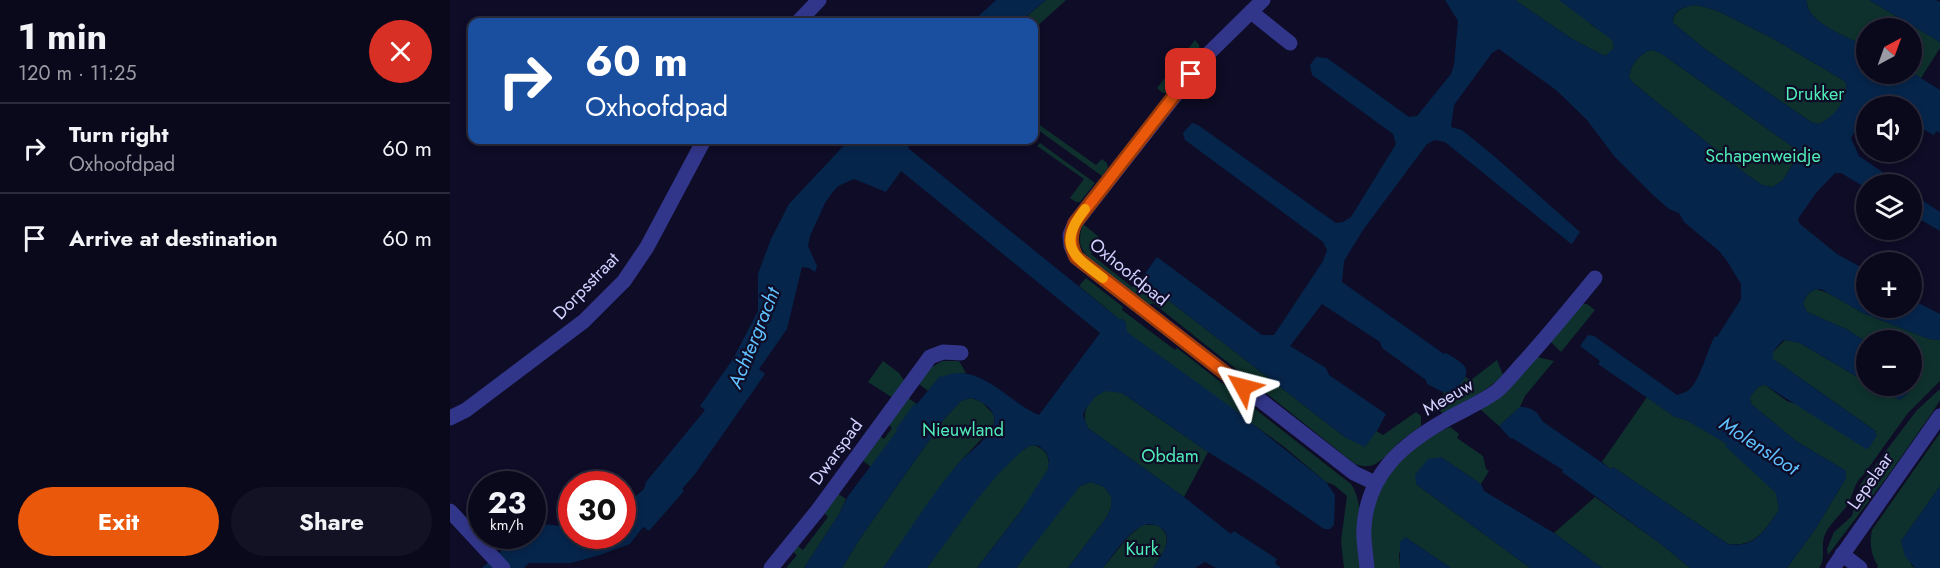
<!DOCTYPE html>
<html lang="en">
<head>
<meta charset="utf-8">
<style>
  body { margin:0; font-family:Jost,sans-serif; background:#131225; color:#f1f3f6; height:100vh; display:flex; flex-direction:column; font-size:22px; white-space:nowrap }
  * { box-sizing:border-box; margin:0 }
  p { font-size:20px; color:#999aa3 }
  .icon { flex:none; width:33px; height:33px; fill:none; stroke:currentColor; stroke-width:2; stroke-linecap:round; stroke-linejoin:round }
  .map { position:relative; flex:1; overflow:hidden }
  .side { display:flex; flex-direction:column; background:#0a091c; width:450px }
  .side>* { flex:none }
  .banner { position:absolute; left:18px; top:18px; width:570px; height:126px; border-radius:12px; box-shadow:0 3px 9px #0003,0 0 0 2px #2a2a3b; background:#1a4fa0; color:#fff; overflow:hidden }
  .needle { width:39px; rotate:41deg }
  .controls { position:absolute; left:1406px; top:18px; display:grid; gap:12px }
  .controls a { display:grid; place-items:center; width:66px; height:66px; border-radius:50%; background:#0a091c; box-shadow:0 3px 9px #0003,0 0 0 2px #2a2a3b; font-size:30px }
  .speed { position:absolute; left:18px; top:471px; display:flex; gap:12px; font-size:30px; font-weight:700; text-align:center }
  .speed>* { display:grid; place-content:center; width:78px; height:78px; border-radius:50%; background:#0a091c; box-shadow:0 3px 9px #0003,0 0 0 2px #2a2a3b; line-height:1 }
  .speed small { font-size:15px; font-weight:400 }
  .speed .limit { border:9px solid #d22; background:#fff; color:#111 }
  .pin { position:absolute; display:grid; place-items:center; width:51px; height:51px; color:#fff; margin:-26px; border-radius:12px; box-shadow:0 3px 9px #0006 }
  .me { position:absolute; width:66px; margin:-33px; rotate:308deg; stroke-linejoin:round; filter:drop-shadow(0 0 4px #0008) }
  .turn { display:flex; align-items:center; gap:21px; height:126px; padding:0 18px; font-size:27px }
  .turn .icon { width:78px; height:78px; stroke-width:2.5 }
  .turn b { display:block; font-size:42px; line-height:51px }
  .round { display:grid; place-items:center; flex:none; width:63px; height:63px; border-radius:32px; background:#131225 }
  .overview { display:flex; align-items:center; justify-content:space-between; height:102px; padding:0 18px }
  h1 { font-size:36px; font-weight:700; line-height:45px }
  .primary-button { display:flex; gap:12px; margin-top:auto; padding:12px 18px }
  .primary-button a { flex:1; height:69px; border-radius:36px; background:#ea580c; color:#fff; font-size:24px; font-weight:700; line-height:69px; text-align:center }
  .primary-button a+a { background:#131225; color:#f1f3f6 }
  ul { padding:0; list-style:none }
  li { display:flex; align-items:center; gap:18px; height:90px; padding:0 18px; border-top:2px solid #2a2a3b }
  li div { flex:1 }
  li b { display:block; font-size:22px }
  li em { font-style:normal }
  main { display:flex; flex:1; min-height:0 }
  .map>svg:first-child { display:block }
  .green { fill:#0e312d }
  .water { fill:#06254b; fill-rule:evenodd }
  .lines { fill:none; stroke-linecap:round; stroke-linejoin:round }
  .minor { stroke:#32368a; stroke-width:15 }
  .route-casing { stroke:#983908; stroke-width:15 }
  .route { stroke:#ea580c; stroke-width:10 }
  .slow { stroke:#f59e0b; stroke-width:10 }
  .labels { text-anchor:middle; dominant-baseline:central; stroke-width:4.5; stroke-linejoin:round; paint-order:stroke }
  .park-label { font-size:18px; fill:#50ecb8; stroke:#0e0c26 }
  .street-label { font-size:18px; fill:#d3d1ff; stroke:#0e0c26 }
  .water-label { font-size:20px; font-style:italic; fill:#5fc2ff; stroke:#0e0c26 }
</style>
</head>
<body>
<main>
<section class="side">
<div class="overview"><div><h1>1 min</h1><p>120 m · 11:25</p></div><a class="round" style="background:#d93025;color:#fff"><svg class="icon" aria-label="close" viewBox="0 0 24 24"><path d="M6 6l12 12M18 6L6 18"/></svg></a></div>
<ul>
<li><svg class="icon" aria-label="right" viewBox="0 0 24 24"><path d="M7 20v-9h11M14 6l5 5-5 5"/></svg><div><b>Turn right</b><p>Oxhoofdpad</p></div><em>60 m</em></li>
<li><svg class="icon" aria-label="arrive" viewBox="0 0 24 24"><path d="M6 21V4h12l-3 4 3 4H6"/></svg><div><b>Arrive at destination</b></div><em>60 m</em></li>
</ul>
<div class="primary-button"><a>Exit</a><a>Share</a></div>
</section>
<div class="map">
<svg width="1490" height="568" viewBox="0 0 1490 568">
  <rect width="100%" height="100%" fill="#0e0c26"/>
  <!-- green -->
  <g class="green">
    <path d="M596,0H616L584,29V22H570Z"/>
    <path d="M1065,0H1109L1126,11L1143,26L1161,37L1164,44L1163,51L1155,56L1122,39Z"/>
    <path d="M1357,0H1419L1490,42V48L1471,78L1461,72V28H1416V46C1399,38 1354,22 1357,0Z"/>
    <path d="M1247,5L1268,11L1322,38L1393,80L1396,83C1400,99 1383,118 1369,124L1361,122L1255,49L1223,23C1223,9 1236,6 1247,5Z"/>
    <path d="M745,40L749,45L750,52L717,93H713L707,88Z"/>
    <path d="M1202,50L1212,54L1343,147L1346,159L1333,180L1323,187L1312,185L1296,174L1182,82L1179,77C1180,65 1191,52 1202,50Z"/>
    <path d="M584,121L646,165L652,159L657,163L658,168L652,176L584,127Z"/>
    <path d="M590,143L645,183L630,202H626L620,198L634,179L587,146Z"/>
    <path d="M633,224L649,237L641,254L682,287L691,279L896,438L925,430L933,435L966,412L971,416V426C965,431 958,435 952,440C936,453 928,473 905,464L703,303L699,305C686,295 640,263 633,251C628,242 630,233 633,224Z"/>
    <path d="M636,278L673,307L672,310L725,350L727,348L901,484C915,504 910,544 910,568H894L891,541L897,496L884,485L876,482L833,446L676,332V323L673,319H669L629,286Z"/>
    <path d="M1366,289L1378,293L1413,313L1479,339L1490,340V381L1458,413L1414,474C1404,483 1404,492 1399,502C1392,515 1379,523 1374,537C1371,548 1376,559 1369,568H1337L1366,528L1396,478V471L1346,441L1301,404L1300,398C1304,392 1307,385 1315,385L1337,401L1427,432L1323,359V352L1335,340L1350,343L1416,382V386H1422L1450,400L1458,393L1463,383L1461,381V340H1416V342L1398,330L1357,312L1353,304C1355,297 1358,293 1366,289Z"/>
    <path d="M1131,304H1137L1145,310L1111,352L1100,341Z"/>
    <path d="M1087,357L1104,361L1075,396L1070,407L1049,426L1030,409Z"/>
    <path d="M1047,360L1053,375C1036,392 1015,402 993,413L977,404L994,395L993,392C1003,392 1009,385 1015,377L1021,380Z"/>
    <path d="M433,361L449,373L455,382L443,398L418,382Z"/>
    <path d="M492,361H509L516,373H508L492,378L491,376L478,391L468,383L477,370Z"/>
    <path d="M1490,389V400L1482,413L1437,477L1378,555L1377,549L1384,532L1402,516L1410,485L1467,410Z"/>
    <path d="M661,390L672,393L758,452L734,497L638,428C628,411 643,391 661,390Z"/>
    <path d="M457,397L467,404L421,467L412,460L430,436L434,439L442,428L438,424Z"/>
    <path d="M1197,397L1225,417L1236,420L1262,434L1277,444L1326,493L1329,510C1314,531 1306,547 1278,544L1163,467L1161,469L1152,462Z"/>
    <path d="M521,398L532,402L544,415V423L538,432L506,466L433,568H392L411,537L495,418L511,401Z"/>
    <path d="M1000,427L1009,434L1007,438L1033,456L1036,469L1039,471L1031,484L991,457L966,479V484L1080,568H1001L955,537L949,554L950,568H923C922,558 919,546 920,536C923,482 952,448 1000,427Z"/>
    <path d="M1490,433V486L1451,541L1462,566L1465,568H1427L1428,566C1421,555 1419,543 1422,530Z"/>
    <path d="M582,445C594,447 601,456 598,469C595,479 587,488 581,497C564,521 545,544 527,568H477C498,539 551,457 582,445Z"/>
    <path d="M641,482L654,487L661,496V508L656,518L618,568H566L618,499L630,486Z"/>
    <path d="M387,493L396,499L389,514L354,568H336L347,555L343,552L348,546L353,550L378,517L373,512Z"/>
    <path d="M1145,497L1211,544L1240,568H1152L1104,533Z"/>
    <path d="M692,525H707C726,536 713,554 703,568H653L677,538Z"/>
  </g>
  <!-- water -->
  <g class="water">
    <path d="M546,0H596L569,22H522Z"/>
    <path d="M995,0H1065L1122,39L1155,56L1164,48L1162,40L1109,0H1357C1354,22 1399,38 1416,46V74H1461V72L1490,90V133L1486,131L1484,135L1461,123V106H1416V112L1401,138L1409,156L1450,184H1416V188L1391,173H1385L1366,193L1348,219L1350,224L1387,254L1416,270V308H1461V299L1490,314V340L1479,339L1413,313L1371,289C1361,289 1355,295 1353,304L1357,312L1398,330L1416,342V382L1350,343L1335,340L1332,341L1323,352V359L1424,430L1427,435L1419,448L1416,449L1315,385C1307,385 1304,392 1300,398L1301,404L1346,441L1396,471V478L1366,528L1337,568H1240L1211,544L1112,472L1113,470L1062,438L1061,439L1049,426L1070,407C1081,407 1088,411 1092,421L1161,469L1163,467L1278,544C1305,549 1315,530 1329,510L1326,493L1275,446L1277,444L1236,420L1225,417L1148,364L1150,361L1130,346L1138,335L1144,336L1227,395C1232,393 1237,392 1240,389C1251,378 1257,350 1265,336L1267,337L1291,299V284L1277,261L1269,251L1234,222L1229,213L1219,209L1203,195L1164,156L1137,120L1106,90L1049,49L1042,53L1004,105L1001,127L1012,130L1044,156L1130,232L1122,244L1120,243L995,142L985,140L977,144L913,230L894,261L892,282L994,354L996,353C1002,357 1011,361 1015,367C1021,377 1005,393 994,392C989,391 982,386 977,384L976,380L932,348L930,342L872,304L840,346L876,368L879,375L936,414L928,429L915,447L896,438L691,279L707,257L812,335H824L873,261L877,250L873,242L735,140L733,133L742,123L748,125L886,223L893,222L901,217L946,144L943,134L862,75L860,65L866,57L877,58L959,117L967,116L1001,74L1004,65L1008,21ZM1247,5L1268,11L1322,38L1393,80L1396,83C1399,99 1383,118 1369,124L1361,122L1255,49L1223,23C1222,9 1236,6 1247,5ZM1202,50L1212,54L1343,147L1346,159L1333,180L1323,187L1312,185L1296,174L1182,82L1179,77C1180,65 1191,52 1202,50Z"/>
    <path d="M1419,0H1486L1490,2V42Z"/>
    <path d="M399,140H462L458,148L669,319H673L676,323L677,332L785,410L876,482L885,495L884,525L880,529H874L803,480L758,452L672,393L655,391L645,397L635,410L633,415L638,428L734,497L781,534L784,531L827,559L825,563L831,568H766L755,562L745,568H703C711,557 726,537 710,527C706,524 697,523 692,526C676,534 664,554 653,568H618L656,518L661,508V496L654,487L641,482L630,486L566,568H527L571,511L598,469L599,460L596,452L589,446L582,445L574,449L549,473L529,497L477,568H433C457,535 481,495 507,465C518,452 539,440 544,423C547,410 531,400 521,398L511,401L495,418L411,537L392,568H354L389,514L398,496L447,431L446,429L464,404L466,405L491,375L492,377C528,360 559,403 589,415L650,333L451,171L436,192L404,179L388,186L382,193L375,203L360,236L358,246L367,266L365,272L359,268L352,267L337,329L309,369L315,374L245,474L232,489L234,491L199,531L193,527L180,544L150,555L121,563H79L74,568H32L68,536H82L83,525L92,524L121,527L122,536H172L173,507L194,489L196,482L255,410L250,406L283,359L308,311V274L321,239L339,204Z"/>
    <path d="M1461,193L1490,212V231L1461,214Z"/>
    <path d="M1461,381L1463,383L1458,393L1450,400L1422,386H1461Z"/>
    <path d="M991,457L1031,484L1034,491L1104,533L1152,568H1080L966,484L965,475L978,459Z"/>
    <path d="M1490,486V568H1465L1455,556L1451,541Z"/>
    <path d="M955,537L1001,568H950V542Z"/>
  </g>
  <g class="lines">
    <!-- minor -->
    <g class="minor">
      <path d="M813,0L756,56L625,223L620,235L621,246L626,257L904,473L925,483"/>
      <path d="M801,12L840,43"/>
      <path d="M348,22L369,0"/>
      <path d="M0,418L16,410L134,321L174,281L197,247L254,140"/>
      <path d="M0,511L53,568"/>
      <path d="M1392,554L1410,568"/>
      <path d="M321,568L368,510L480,357L493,352L511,353"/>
      <path d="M917,568C916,555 913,541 914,527C918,472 954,443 999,418C1015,409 1032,402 1047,391C1056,383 1064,373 1072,364C1097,337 1121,307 1145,278"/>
      <path d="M1383,568L1490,416"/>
    </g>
  </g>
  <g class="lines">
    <!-- route casing -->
    <g class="route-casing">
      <path id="route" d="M741,74L625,223C620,236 620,244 626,257L793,387"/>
    </g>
    <!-- route -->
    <use href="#route" class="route"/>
    <!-- slow -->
    <path class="slow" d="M635,209C607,245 622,255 653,278"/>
  </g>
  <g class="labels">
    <!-- park labels -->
    <g class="park-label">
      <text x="1365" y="94">Drukker</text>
      <text x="1313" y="156">Schapenweidje</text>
      <text x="513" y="430">Nieuwland</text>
      <text x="720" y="456">Obdam</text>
      <text x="692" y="549">Kurk</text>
    </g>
    <!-- street labels -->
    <g class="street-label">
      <text transform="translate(679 272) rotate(39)">Oxhoofdpad</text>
      <text transform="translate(136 286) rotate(-46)">Dorpsstraat</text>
      <text transform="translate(998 397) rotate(-30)">Meeuw</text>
      <text transform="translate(386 452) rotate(-54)">Dwarspad</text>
      <text transform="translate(1420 481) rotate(-55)">Lepelaar</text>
    </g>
    <!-- water labels -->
    <g class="water-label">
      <text transform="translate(304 338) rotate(-68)">Achtergracht</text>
      <text transform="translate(1309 446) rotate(33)">Molensloot</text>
    </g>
  </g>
</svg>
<div class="controls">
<a><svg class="needle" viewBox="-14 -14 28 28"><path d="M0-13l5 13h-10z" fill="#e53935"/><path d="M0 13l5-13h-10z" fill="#999aa3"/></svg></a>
<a><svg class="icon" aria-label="sound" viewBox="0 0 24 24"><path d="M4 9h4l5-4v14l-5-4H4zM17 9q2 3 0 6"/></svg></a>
<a><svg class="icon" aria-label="layers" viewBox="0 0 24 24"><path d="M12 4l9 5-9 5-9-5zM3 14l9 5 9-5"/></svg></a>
<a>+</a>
<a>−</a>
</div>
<div class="speed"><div>23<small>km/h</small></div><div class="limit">30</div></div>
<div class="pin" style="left:741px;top:74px;background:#d93025"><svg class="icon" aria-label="arrive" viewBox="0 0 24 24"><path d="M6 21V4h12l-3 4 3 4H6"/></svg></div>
<svg class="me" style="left:793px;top:387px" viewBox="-20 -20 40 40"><path d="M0-17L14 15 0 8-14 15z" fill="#ea580c" stroke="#fff" stroke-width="4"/></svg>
<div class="banner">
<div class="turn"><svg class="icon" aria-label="right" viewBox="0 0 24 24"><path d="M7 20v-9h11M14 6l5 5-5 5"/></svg><div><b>60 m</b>Oxhoofdpad</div></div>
</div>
</div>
</main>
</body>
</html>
